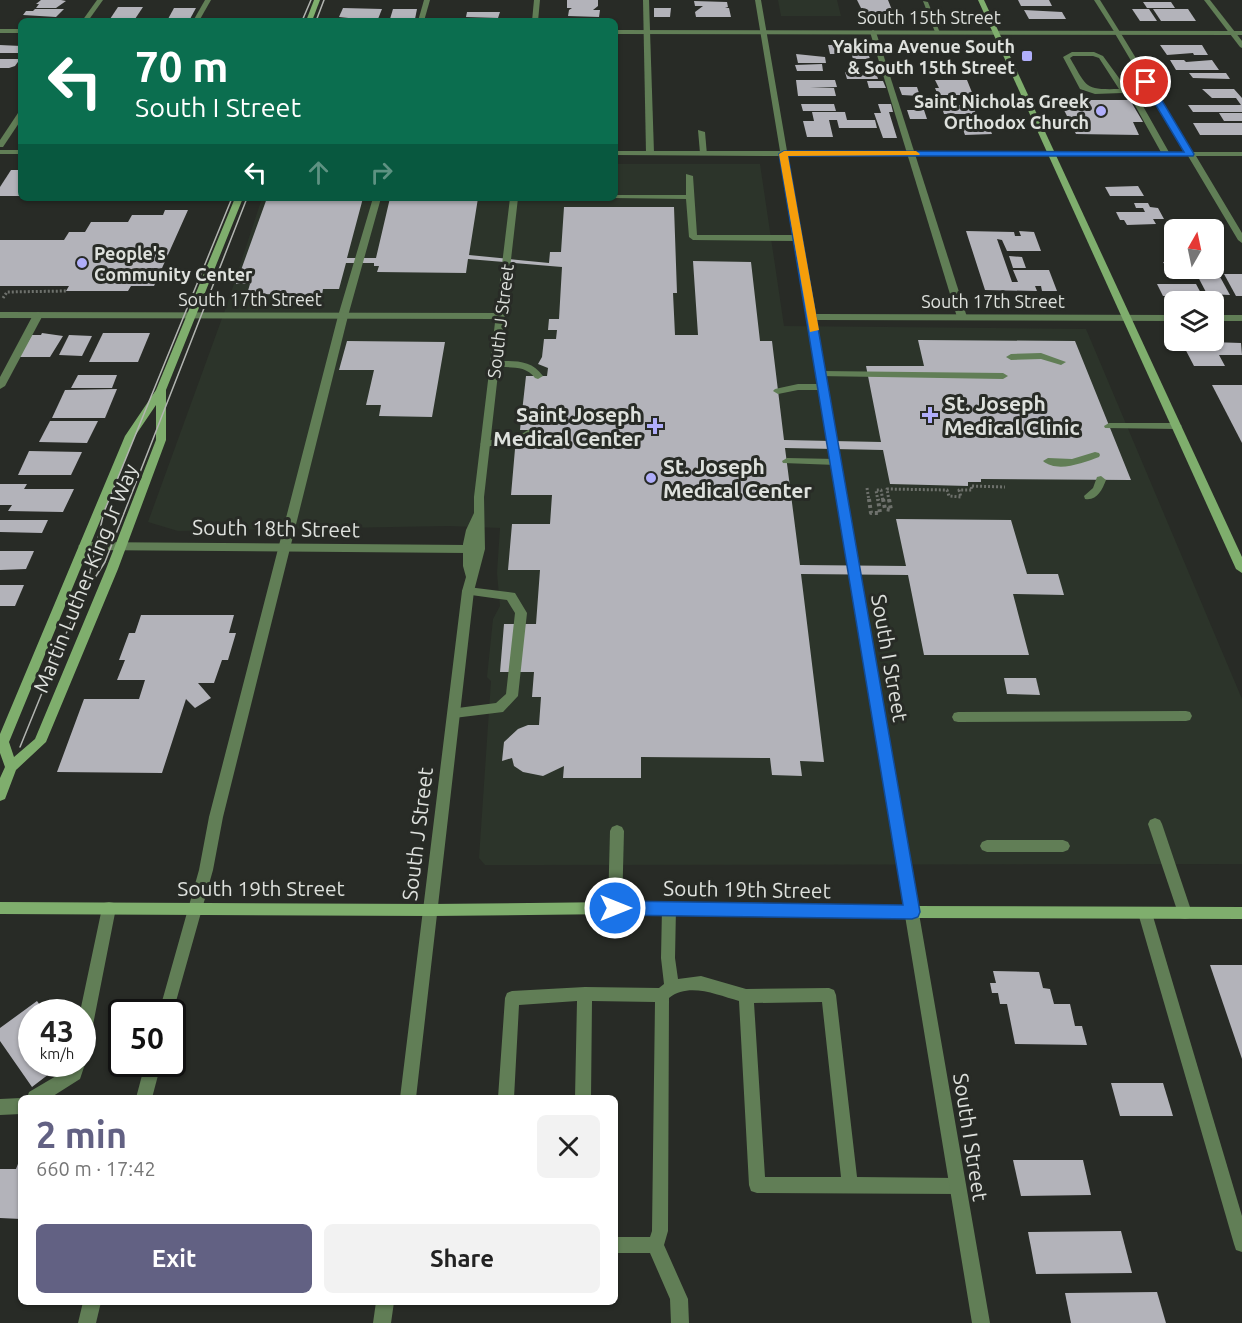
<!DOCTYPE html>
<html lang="en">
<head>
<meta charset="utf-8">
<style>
  body { margin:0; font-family:Ubuntu,sans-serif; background:#f2f2f2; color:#222; height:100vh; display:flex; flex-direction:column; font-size:22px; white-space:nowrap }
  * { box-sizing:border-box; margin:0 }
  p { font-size:20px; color:#767676 }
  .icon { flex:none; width:33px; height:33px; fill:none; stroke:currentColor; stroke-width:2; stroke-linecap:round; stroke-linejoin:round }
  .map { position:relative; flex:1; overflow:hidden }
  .details { position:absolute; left:18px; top:1095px; width:600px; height:210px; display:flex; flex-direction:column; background:#fff; border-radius:9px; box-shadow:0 2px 4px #0004 }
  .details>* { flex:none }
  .top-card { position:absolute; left:18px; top:18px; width:600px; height:183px; border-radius:9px; box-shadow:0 2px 4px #0004; background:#0b6e4f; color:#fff; overflow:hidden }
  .needle { width:39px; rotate:9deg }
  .tools { position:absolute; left:1164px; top:219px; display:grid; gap:12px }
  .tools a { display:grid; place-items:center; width:60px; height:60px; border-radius:9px; background:#fff; box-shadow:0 2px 4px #0004; font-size:30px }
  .speed { position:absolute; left:18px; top:999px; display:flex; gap:12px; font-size:30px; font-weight:700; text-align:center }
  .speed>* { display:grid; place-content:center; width:78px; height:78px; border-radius:50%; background:#fff; box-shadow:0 2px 4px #0004; line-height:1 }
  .speed small { font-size:15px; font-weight:400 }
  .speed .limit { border:3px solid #111; border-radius:9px; background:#fff; color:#111 }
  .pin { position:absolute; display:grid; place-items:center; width:51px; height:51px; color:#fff; margin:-26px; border:3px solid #fff; border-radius:50%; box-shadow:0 2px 6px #0007 }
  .me { position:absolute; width:66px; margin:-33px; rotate:90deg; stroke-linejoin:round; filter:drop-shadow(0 0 4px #0008) }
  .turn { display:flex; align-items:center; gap:21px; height:126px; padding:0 18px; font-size:27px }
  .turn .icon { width:78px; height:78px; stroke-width:2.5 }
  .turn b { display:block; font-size:42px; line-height:51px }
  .lanes { display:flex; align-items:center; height:57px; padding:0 18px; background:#0003; justify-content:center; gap:30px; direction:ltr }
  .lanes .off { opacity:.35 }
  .round { display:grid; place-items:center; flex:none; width:63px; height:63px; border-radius:9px; background:#f2f2f2 }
  .overview { display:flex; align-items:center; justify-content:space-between; height:102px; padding:0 18px }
  h1 { font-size:36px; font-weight:700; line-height:45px; color:#626183 }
  .action { display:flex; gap:12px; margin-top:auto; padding:12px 18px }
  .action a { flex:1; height:69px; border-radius:9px; background:#626183; color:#fff; font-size:24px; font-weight:700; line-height:69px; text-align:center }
  .action a+a { background:#f2f2f2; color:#222 }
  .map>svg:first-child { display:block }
  .built { fill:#2c342a }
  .building { fill:#b3b3ba }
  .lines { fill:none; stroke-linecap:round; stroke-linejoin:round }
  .path-far1 { stroke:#6e716c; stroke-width:3; stroke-dasharray:2 2; stroke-linecap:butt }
  .path { stroke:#6e716c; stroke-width:4; stroke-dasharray:3 3; stroke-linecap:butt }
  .service { fill:#617e56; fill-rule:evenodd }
  .minor { fill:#617e56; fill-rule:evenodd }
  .tertiary { fill:#617e56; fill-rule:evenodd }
  .secondary { fill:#7fae6d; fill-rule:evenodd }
  .tram { stroke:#b2b5b1; stroke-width:1.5 }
  .route { fill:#1a73e8; stroke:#114b97; stroke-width:1.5 }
  .slow { fill:#f59e0b }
  .poi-dot { fill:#b0aefa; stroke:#282b26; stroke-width:2 }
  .labels { text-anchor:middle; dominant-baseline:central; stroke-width:6; stroke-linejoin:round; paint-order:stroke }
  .far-street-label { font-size:18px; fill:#dee1dd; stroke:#282b26 }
  .far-poi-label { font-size:18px; font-weight:bold; fill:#dee1dd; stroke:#282b26; text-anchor:end }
  .poi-label { font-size:21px; font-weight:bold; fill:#dee1dd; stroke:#282b26; text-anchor:start }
  .street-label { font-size:21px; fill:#dee1dd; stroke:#282b26 }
</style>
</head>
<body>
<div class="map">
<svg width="1242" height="1323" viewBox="0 0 1242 1323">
  <rect width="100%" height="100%" fill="#282b26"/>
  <!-- built -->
  <g class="built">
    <path d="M778,0H837L841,16H781Z"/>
    <path d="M615,164H760L784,326L1086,329L1242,699V864L485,865L479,858L491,681L487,677L493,619L500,606L497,573L500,528L449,526L178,531L148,522L229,299L262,198H615Z"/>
  </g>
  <!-- building -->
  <g class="building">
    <path d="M41,0H61L66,1L56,8H36L39,4H36Z"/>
    <path d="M567,0H598V6L593,10H600L599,17L568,16L569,10L572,8H567Z"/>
    <path d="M857,0H888L892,10L899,11L902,18H866Z"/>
    <path d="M1018,0H1049L1052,6H1021Z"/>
    <path d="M694,1L727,2L728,7L725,8H729L731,17H696L695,12L703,6H695Z"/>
    <path d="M1143,2H1171L1175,8H1147Z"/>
    <path d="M118,7H143L135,19H110Z"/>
    <path d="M174,8H196L190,19H168Z"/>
    <path d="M343,8L382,9L378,19L367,20L339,17Z"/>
    <path d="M654,8H671L670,17H654Z"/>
    <path d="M35,9H64L56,17L23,15L26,11H33Z"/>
    <path d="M393,9H417L415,19H390Z"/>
    <path d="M1132,9H1149L1157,21H1140Z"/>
    <path d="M1153,9H1188L1196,21H1161Z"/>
    <path d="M1024,10L1062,12L1066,19H1029Z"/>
    <path d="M467,12H500L498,18L466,17Z"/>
    <path d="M865,44L870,59H853L849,45Z"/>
    <path d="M0,45L21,46V53H0Z"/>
    <path d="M828,45H845L848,54H830Z"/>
    <path d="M1160,45H1202L1208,55H1194L1193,53L1167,55Z"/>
    <path d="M796,54L825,57L826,63H798Z"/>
    <path d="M0,59H20L15,66L9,68H0Z"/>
    <path d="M1170,60H1184L1186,62L1212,60L1219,70H1176Z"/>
    <path d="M822,64L823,71H797L795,65Z"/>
    <path d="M845,72H876L878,79H847Z"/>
    <path d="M1189,73H1226L1230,79L1193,78Z"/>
    <path d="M1152,74H1164L1169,82H1157Z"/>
    <path d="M796,80H835L837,87L810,88H834L836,96H798Z"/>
    <path d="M935,80H967L973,95H938L935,88H939Z"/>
    <path d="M867,81H883L886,88H869Z"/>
    <path d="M899,87H917L920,96L902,95Z"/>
    <path d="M1202,89H1234L1242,98V112H1193L1188,105H1241L1236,98H1212Z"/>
    <path d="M1059,100H1130L1143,122H1133L1139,135L1076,134Z"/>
    <path d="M801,104H834L836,111H803Z"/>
    <path d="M878,104H891L893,112H889L897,138H883L874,113H881Z"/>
    <path d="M941,105H973L976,114H944Z"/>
    <path d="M907,110H924L927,119H910Z"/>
    <path d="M812,112H845L847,120H875L877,128H839L837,120H829L833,137H807L803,121H814Z"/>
    <path d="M1219,113H1242V121H1224Z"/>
    <path d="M1193,123H1242V135H1200Z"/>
    <path d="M961,124H988L992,134L965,135Z"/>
    <path d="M11,170H21V196H0V187Z"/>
    <path d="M1138,186L1144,196H1110L1105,187Z"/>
    <path d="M267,198H363L347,258H376L390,198H478L469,255L549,263L550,252H561L564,207H674L677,293H673L675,335H698L693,261L751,262L760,341H772L784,440L881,442L866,366H924L918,340L1075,341L1131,480L981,479V482H968V486L890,484L883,450L785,448L800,565L906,566L896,519L1011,520L1027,574H1058L1064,595L1013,594L1029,655H924L908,575L801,574L824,762L800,761L802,776L772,775L770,758L641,757V778H563L564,766L543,776L523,772L514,766L512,758L502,761L504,742L518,729L528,725H539L541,697H532L534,672H500L504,624H536L540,570H508L512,524H550L552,495H511L515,449L526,447L543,437L544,430H520L526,376H547L548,368L538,364L542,357L544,339H556L557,330H548L549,319H559L562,267L468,259L466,273L377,272L379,266H374V263H346L339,289H323L322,295L247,294L250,284H236Z"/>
    <path d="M1134,203H1148L1150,207L1158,208L1164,219H1153L1156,224L1127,225L1124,220H1120L1116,212H1145L1143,208H1136Z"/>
    <path d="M165,210H188L154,286H131L128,291H66L69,286H0V240H64L69,232H85L91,222H128L132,215H163Z"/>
    <path d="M966,231L1014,232L1015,236H1021L1019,231L1034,232L1041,251H1007L1002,240L997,239L1012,282H1018L1013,270H1049L1057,291H1042L1041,286H1035L1037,291L985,290Z"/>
    <path d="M1009,256L1022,257L1026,268H1013Z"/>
    <path d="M1163,262H1174V268H1204L1205,272H1169Z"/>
    <path d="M1224,274H1242V296H1236Z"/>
    <path d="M1197,275H1219L1230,295L1207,294Z"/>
    <path d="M1157,284H1196L1203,297L1163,296Z"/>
    <path d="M42,333L63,336L50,357H19L32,335H41Z"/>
    <path d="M103,333H150L138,362H89Z"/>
    <path d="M69,335L92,336L82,356L59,355Z"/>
    <path d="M347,341L445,342L432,417L379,416L381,405H366L374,370H339Z"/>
    <path d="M1181,341L1241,343L1242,355H1219L1225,366H1194Z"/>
    <path d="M78,375H117L112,388H71Z"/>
    <path d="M1212,385H1242V443Z"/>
    <path d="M117,389L105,418H52L65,390Z"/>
    <path d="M50,421H98L87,443L39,442Z"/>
    <path d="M29,451L82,452L71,475H18Z"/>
    <path d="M0,484H27L24,489H74L63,512L8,511L12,505H0Z"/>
    <path d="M0,520H48L42,533L0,532Z"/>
    <path d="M0,551H34L26,569L0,570Z"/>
    <path d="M0,585H24L15,606H0Z"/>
    <path d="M141,615H234L229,633H236L228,660H222L214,683H198L211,698L195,708L186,699L162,773L57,772L84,699H139L145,680H117L125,660H119L129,633H135Z"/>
    <path d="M1004,678H1036L1040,695L1007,694Z"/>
    <path d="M1210,965H1242V1059Z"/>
    <path d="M993,971L1039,972L1043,988L1050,989L1054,1004H1070L1075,1026H1082L1087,1045L1015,1044L1007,1004H1000L998,993H992L990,983H996Z"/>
    <path d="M37,1001L45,1012H32V1064H62L32,1087L0,1041V1028Z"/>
    <path d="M1111,1083H1163L1173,1116H1120Z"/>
    <path d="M21,1156V1219L0,1218V1169H16Z"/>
    <path d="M1013,1160H1083L1091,1195L1021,1196Z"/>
    <path d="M1121,1231L1132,1273L1036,1274L1028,1232Z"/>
    <path d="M1157,1292L1166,1323H1071L1065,1293Z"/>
  </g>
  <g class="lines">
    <!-- path-far1 -->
    <g class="path-far1">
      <path d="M3,298L7,292L66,291"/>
      <path d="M867,488L869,501"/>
      <path d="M878,501L876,490H881L883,501"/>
      <path d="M889,501L887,489L947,490L949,496L961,497L959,490H972L971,486L1005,487"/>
    </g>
    <!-- path -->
    <g class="path">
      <path d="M869,499L871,513H880L878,499"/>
      <path d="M883,499L885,509L891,510L889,499"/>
    </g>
    <!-- service -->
    <g class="service">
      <path d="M205,0H211L199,21H193Z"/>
      <path d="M424,0H430L424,21H418Z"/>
      <path d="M643,0H649L654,153L650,155L646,153Z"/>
      <path d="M1094,0H1100L1120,32L1119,33H1115Z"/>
      <path d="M923,1L928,2L940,33L935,32Z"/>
      <path d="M873,30L876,32L967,317L965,319H959L957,317L870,32Z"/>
      <path d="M1072,52H1094L1103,56L1127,89L1139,99L1170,154L1169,156L1162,154L1132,100L1122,93L1095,94L1080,89L1063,57ZM1073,56H1093L1099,58L1119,89C1084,90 1087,87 1070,58Z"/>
      <path d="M698,130L705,132L707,155L700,153Z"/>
      <path d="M686,174L693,176L697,235H798L802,238L798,241L693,240L689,237L686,199L612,198H615V195H686Z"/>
      <path d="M373,198H381L348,316L223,817L213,870L173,1012L172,1014V1012H159L199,870L209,817L338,316Z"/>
      <path d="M38,312L43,315L5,386L0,389V377L33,315Z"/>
      <path d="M1041,353L1066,362L1061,365L1041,359L1011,360L1006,357L1011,354Z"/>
      <path d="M495,361C514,361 531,359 543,376L538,379L535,378C524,363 507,369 492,366L490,364Z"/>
      <path d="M821,371L1003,373L1008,376L1003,379L818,376V372Z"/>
      <path d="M798,384H823L828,387L823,390H798L778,394L773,391L775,389Z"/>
      <path d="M1109,423H1177L1182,426L1177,429L1105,428L1104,426Z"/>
      <path d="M533,427L538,430L527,440L485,447L480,444L485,441L520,435Z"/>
      <path d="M1095,452L1099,453L1100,455L1099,457C1083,463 1057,473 1043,461L1048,458L1072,459Z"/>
      <path d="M787,458L836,459L841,462L836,465L783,463L782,461Z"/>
      <path d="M1101,476L1106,480C1102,490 1097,501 1085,499L1084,496L1093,488L1097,477Z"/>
      <path d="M468,587L515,593L527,613L518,696L503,712L454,718L450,717L448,713L450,709L496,703L506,694L515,613L507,600L464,594L462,591L464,588Z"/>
      <path d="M1186,711L1190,712L1192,716L1190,720L1186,721L958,722L954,721L952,717L954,713L958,712Z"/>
      <path d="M1155,818L1160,820L1162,824L1192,913L1190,918L1185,919L1180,918L1178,913L1148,824L1150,820Z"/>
      <path d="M617,825L622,827L624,831L622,908L620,913L615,914L610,913L608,908L610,831L612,827Z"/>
      <path d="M987,840H1063L1068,842L1070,846L1068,850L1063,852H987L982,850L980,846L982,842Z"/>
      <path d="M109,902L114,903L116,908L90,1040L87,1045L82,1047V1012H80L102,908L104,903Z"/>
      <path d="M669,902L674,903L676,908L675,958L678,979L701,976L746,989L829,988L834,990L836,995L857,1177L957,1178L963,1180L965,1186L963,1192L957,1194L757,1193L751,1191L749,1185L739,1001C717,995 689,982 669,998L668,1231L664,1245L688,1299L689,1323H671L670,1299L650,1253H615V1237H650L652,1231L655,1002L592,1001L591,1098H575L577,1001L519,1005L514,1098H498L505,998L507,993L512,991L585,987L659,988L664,984L661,958L662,908L664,903ZM822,1002L841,1177H765L754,1003Z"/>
      <path d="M1145,907L1150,908L1152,913L1242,1216V1252L1236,1250L1234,1244L1138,913L1140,908Z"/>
      <path d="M82,1059L85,1064L80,1079L50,1098H27L29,1092L68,1069L70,1064H82Z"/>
      <path d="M145,1064H161L152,1098H136Z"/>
      <path d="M21,1098V1114L0,1115V1099Z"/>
      <path d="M83,1302H101L96,1323H78Z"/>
    </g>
    <!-- minor -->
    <g class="minor">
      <path d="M97,0H103L88,21H82Z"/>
      <path d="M755,0H761L787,151L1185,152L1114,32L1117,30L1120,32L1193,152H1242V156H1196L1242,233V243L1238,240L1188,156H788L816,314L1174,315V321L816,320L990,1323H972L780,156L615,155V151H780Z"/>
      <path d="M1204,0H1210L1242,41V48L1240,47Z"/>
      <path d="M18,113H21V120L3,147H0V140Z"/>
      <rect x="0" y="150" width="21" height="4"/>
      <path d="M0,312L500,313L505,316L500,319L0,318Z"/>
      <rect x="1214" y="315" width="28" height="6"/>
      <path d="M84,542L467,545L473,549L467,553L84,550L78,546Z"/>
    </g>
    <!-- tertiary -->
    <g class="tertiary">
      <path d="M534,0H540L538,21H532Z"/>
      <rect x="0" y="29" width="21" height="4"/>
      <path d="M615,30L1242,31V35L615,34Z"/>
      <path d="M510,198H518L484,497L485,549L474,591L416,1098H400L462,591L466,577L463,566V544L466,530L474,513V497Z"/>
      <path d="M376,1302H394L391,1323H373Z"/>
    </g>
    <!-- secondary -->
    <g class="secondary">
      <path d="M314,0H320L312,21H306Z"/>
      <path d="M978,0H984L1242,557V573L1236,569Z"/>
      <path d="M235,198H243L166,390V440L118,569L46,742L16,770L5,799L0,801V778L5,767L0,753V734L125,436L156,390ZM156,405V440L106,569L35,739L14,757L9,742L135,436Z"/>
      <path d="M0,902L431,904L615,902L912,906L1242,907V919L912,918L615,914L431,916L0,914Z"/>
    </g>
    <!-- tram -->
    <g class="tram">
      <path d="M302,21L311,0"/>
      <path d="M316,21L324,0"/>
      <path d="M91,584L105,562L247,198"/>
      <path d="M20,747L88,580L104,512L232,198"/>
    </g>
  </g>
  <!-- route -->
  <path class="route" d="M1146,79L1151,82L1194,154L1193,156H788L920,912L918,917L912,919L615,915L609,913L607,908L609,903L615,901L903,905L779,154L784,151L1184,152L1142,82Z"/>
  <!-- slow -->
  <path class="slow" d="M916,151L920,154L919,155L788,156L819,330L810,332L779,154L784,151Z"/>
  <!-- markers -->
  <g class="poi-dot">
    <rect x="1021" y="50" width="12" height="12" rx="3"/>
    <circle cx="1101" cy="111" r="6"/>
    <circle cx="82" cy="263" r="6"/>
    <path d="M927 406h6v6h6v6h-6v6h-6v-6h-6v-6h6z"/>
    <path d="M652 417h6v6h6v6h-6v6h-6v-6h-6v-6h6z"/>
    <circle cx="651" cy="478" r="6"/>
  </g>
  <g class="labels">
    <!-- far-street labels -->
    <g class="far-street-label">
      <text x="929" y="17">South 15th Street</text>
      <text x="250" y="299">South 17th Street</text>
      <text x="993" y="301">South 17th Street</text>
      <text transform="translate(500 321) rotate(-83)">South J Street</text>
    </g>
    <!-- far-poi labels -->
    <g class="far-poi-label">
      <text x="1015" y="46">Yakima Avenue South<tspan x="1015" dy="21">&amp; South 15th Street</tspan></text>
      <text x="1089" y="101">Saint Nicholas Greek<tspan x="1089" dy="21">Orthodox Church</tspan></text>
      <text x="94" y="253" text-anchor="start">People's<tspan x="94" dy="21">Community Center</tspan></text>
    </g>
    <!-- poi labels -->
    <g class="poi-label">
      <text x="944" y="403">St. Joseph<tspan x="944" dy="24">Medical Clinic</tspan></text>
      <text x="642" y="414" text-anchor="end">Saint Joseph<tspan x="642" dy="24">Medical Center</tspan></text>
      <text x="663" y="466">St. Joseph<tspan x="663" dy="24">Medical Center</tspan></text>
    </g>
    <!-- street labels -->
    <g class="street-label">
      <text transform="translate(276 528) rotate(1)">South 18th Street</text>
      <text transform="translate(85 578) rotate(-68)">Martin Luther King Jr Way</text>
      <text transform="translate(890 658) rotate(80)">South I Street</text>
      <text transform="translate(417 834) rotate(-83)">South J Street</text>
      <text x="261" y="888">South 19th Street</text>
      <text transform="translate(747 889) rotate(1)">South 19th Street</text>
      <text transform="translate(971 1137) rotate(81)">South I Street</text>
    </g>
  </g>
</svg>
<div class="tools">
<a><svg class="needle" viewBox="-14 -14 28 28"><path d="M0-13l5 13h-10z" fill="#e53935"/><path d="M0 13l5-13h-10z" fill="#767676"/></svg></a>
<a><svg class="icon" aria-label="layers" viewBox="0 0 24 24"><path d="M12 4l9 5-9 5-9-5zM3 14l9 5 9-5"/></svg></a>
</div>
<div class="speed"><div>43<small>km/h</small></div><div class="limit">50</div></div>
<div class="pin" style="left:1146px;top:82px;background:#d93025"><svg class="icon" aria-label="arrive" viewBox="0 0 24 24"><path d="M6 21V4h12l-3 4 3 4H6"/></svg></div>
<svg class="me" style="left:615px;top:908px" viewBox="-20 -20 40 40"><circle r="17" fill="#1a73e8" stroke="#fff" stroke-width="3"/><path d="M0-11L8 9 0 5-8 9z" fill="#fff"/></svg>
<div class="top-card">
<div class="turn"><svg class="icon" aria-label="left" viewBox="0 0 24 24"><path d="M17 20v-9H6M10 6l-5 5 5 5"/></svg><div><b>70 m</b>South I Street</div></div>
<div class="lanes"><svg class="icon" aria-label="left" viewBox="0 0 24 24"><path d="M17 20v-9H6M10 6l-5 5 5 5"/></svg><svg class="icon off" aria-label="ahead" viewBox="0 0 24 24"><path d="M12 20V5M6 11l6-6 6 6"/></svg><svg class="icon off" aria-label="right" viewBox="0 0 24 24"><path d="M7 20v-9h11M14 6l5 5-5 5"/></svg></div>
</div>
<section class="details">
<div class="overview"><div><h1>2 min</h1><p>660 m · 17:42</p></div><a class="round"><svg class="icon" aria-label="close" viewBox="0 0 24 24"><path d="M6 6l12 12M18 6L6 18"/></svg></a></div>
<div class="action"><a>Exit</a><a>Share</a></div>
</section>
</div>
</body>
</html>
